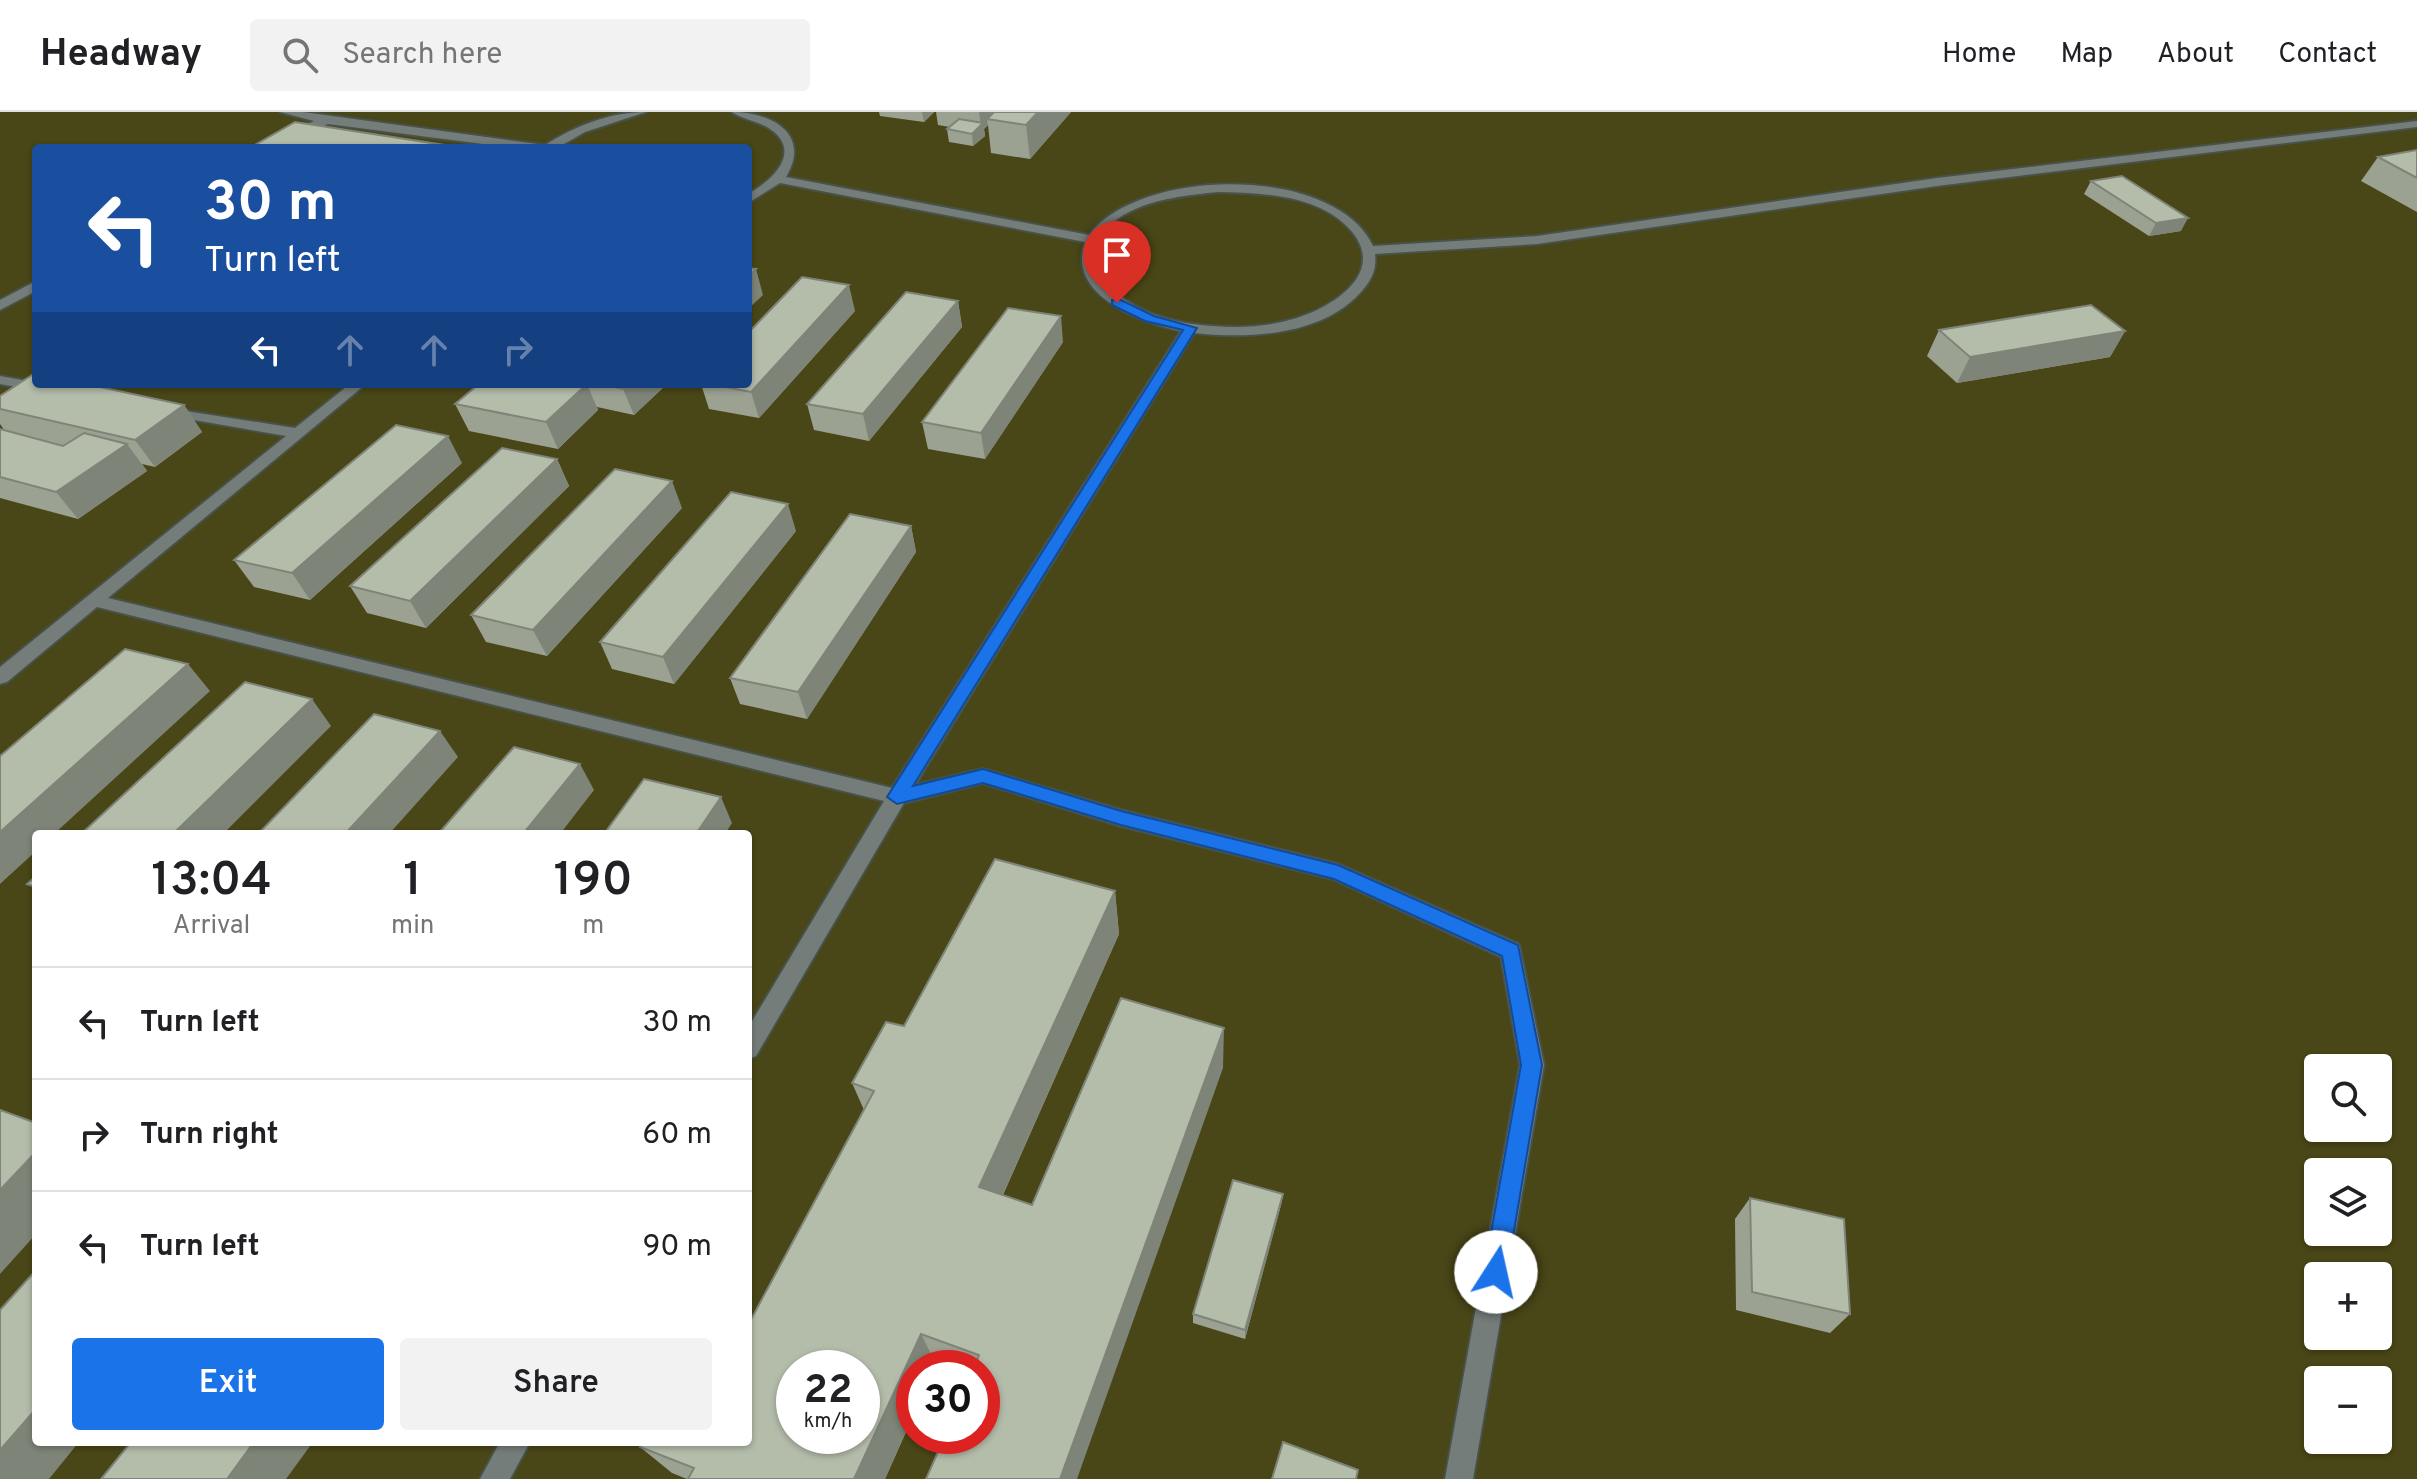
<!DOCTYPE html>
<html lang="en">
<head>
<meta charset="utf-8">
<style>
  body { margin:0; font-family:Overpass,sans-serif; background:#f2f2f2; color:#202124; height:100vh; display:flex; flex-direction:column; font-size:30px; white-space:nowrap }
  * { box-sizing:border-box; margin:0 }
  p { font-size:26px; color:#757577 }
  .icon { flex:none; width:44px; height:44px; fill:none; stroke:currentColor; stroke-width:2; stroke-linecap:round; stroke-linejoin:round }
  .map { position:relative; flex:1; overflow:hidden }
  .sheet { position:absolute; left:32px; top:718px; width:720px; height:616px; display:flex; flex-direction:column; background:#fff; border-radius:8px; box-shadow:0 2px 6px #0004 }
  .sheet>* { flex:none }
  .guide { position:absolute; left:32px; top:32px; width:720px; height:244px; border-radius:8px; box-shadow:0 2px 6px #0004; background:#1a4fa0; color:#fff; overflow:hidden }
  .fabs { position:absolute; left:2304px; top:942px; display:grid; gap:16px }
  .fabs a { display:grid; place-items:center; width:88px; height:88px; border-radius:8px; background:#fff; box-shadow:0 2px 6px #0004; font-size:40px }
  .speed { position:absolute; left:776px; top:1238px; display:flex; gap:16px; font-size:40px; font-weight:700; text-align:center }
  .speed>* { display:grid; place-content:center; width:104px; height:104px; border-radius:50%; background:#fff; box-shadow:0 2px 6px #0004; line-height:1 }
  .speed small { font-size:20px; font-weight:400 }
  .speed .limit { border:12px solid #d22; background:#fff; color:#111 }
  .pin { position:absolute; display:grid; place-items:center; width:68px; height:68px; color:#fff; margin:-82px -34px; border-radius:50% 50% 50% 0; rotate:-45deg; box-shadow:0 0 8px #0007 }
  .pin .icon { rotate:45deg }
  .me { position:absolute; width:88px; margin:-44px; rotate:10deg; stroke-linejoin:round; filter:drop-shadow(0 0 6px #0008) }
  .turn { display:flex; align-items:center; gap:28px; height:168px; padding:0 40px; font-size:36px }
  .turn .icon { width:104px; height:104px; stroke-width:2.5 }
  .turn b { display:block; font-size:56px; line-height:68px }
  .lanes { display:flex; align-items:center; height:76px; padding:0 40px; background:#0003; justify-content:center; gap:40px; direction:ltr }
  .lanes .off { opacity:.35 }
  .eta { display:flex; justify-content:space-evenly; align-items:center; height:136px; text-align:center }
  .eta b { font-size:48px; font-weight:600; line-height:56px }
  .cta { display:flex; gap:16px; margin-top:auto; padding:16px 40px }
  .cta a { flex:1; height:92px; border-radius:8px; background:#1a73e8; color:#fff; font-size:32px; font-weight:600; line-height:92px; text-align:center }
  .cta a+a { background:#f2f2f2; color:#202124 }
  ul { padding:0; list-style:none }
  li { display:flex; align-items:center; gap:24px; height:112px; padding:0 40px; border-top:2px solid #e0e0e0 }
  li div { flex:1 }
  li b { display:block; font-size:30px }
  li em { font-style:normal }
  header { display:flex; align-items:center; gap:48px; box-sizing:border-box; height:112px; padding:0 40px; background:#fff; border-bottom:2px solid #e0e0e0 }
  header strong { font-size:38px }
  nav { display:flex; gap:44px; margin-inline-start:auto; font-size:28px }
  .search { width:560px; height:72px; background:#f2f2f2; display:flex; align-items:center; gap:20px; box-sizing:border-box; padding:0 28px; border-radius:8px; color:#757577; font-size:30px }
  .map>svg:first-child { display:block }
  .green { fill:#494617; fill-rule:evenodd }
  .lines { fill:none; stroke-linecap:round; stroke-linejoin:round }
  .minor-casing { stroke:#475248; stroke-width:4 }
  .minor { fill:#757d7a; fill-rule:evenodd }
  .wall { fill:#9ba292 }
  .shaded-wall { fill:#7e8477 }
  .building { fill:#b4bcaa; stroke:#7e8477; stroke-width:2; fill-rule:evenodd }
  .route { fill:#1a73e8; stroke:#114b97; stroke-width:2 }
</style>
</head>
<body>
<header>
<strong>Headway</strong>
<div class="search"><svg class="icon" aria-label="search" viewBox="0 0 24 24"><circle cx="10" cy="10" r="6"/><path d="M15 15l6 6"/></svg>Search here</div>
<nav><a>Home</a><a>Map</a><a>About</a><a>Contact</a></nav>
</header>
<div class="map">
<svg width="2417" height="1367" viewBox="0 0 2417 1367">
  <rect width="100%" height="100%" fill="#29352a"/>
  <!-- green -->
  <path class="green" d="M0,0H2417V1367H0ZM36,36H748V272H36ZM36,722H748V1330H36ZM2318,956H2378V1016H2318ZM2318,1060H2378V1120H2318ZM2318,1164H2378V1224H2318ZM794,1256H862V1324H794ZM914,1256H982V1324H914ZM2318,1268H2378V1328H2318Z"/>
  <g class="lines">
    <!-- minor casing -->
    <g class="minor-casing">
      <g id="minor">
        <path d="M280,0H303L545,33C575,14 610,0 646,0L585,20L557,36H514L328,12L276,36H261L314,9Z"/>
        <path d="M732,0C771,0 812,22 786,65L1089,123C1139,55 1335,52 1373,134L1537,124L1937,66L2417,9V15L1937,74L1537,132L1375,142C1377,158 1371,169 1360,181C1321,224 1248,227 1194,221L915,673L983,657L1121,698L1338,752L1519,832L1544,953L1473,1367H1445L1520,953L1501,845L1333,767L1121,714L983,671L904,691L756,944L748,947V916L884,689L97,495L7,570L0,572V555L286,324L165,303L160,301V295L295,316L350,272H366L108,486L892,676L1181,219C1141,210 1066,184 1085,130L780,71L748,91V82C773,68 805,38 767,15C756,9 742,7 732,0ZM1217,80C1262,81 1322,82 1353,121C1388,166 1322,201 1286,209C1262,215 1237,216 1213,214C1177,212 1140,202 1112,178C1098,167 1090,147 1098,130C1117,90 1179,84 1217,80Z"/>
        <path d="M36,169V179L0,198V188Z"/>
        <path d="M0,264L45,272L50,276L43,280L0,272Z"/>
        <path d="M500,1330H530L510,1367H480Z"/>
      </g>
    </g>
    <!-- minor -->
    <use href="#minor" class="minor"/>
  </g>
  <!-- wall -->
  <g class="wall">
    <path d="M879,0H934L924,10L880,4Z"/>
    <path d="M936,0H1071L1030,47L991,41L988,13L984,17L985,24L973,34L949,30L947,17L950,15L938,13Z"/>
    <path d="M2417,38V100L2361,69L2378,45Z"/>
    <path d="M2091,69L2181,119L2149,124L2084,82Z"/>
    <path d="M958,189L962,215L869,329L814,318L807,292Z"/>
    <path d="M855,199L759,306L709,297L701,272H748Z"/>
    <path d="M1939,218L2125,219L2110,245L1957,271L1927,244Z"/>
    <path d="M1063,230L985,347L928,337L922,310Z"/>
    <path d="M479,272H667L634,303L597,295L598,298L558,337L469,319L455,292Z"/>
    <path d="M0,284L184,293L202,320L155,355L142,352L147,359L78,407L0,386V317L5,319L0,312Z"/>
    <path d="M557,347L569,374L426,516L367,501L350,474Z"/>
    <path d="M462,351L310,488L254,475L234,448Z"/>
    <path d="M682,396L547,544L486,530L471,503Z"/>
    <path d="M911,414L916,440L807,607L740,592L730,566Z"/>
    <path d="M796,419L674,572L612,557L600,530Z"/>
    <path d="M1115,779L1119,822L1003,1083L1032,1093L1223,956L982,1256H947L936,1252L914,1256V1302L885,1367H687L672,1361L640,1335L748,1330L864,998L852,971L904,914Z"/>
    <path d="M1283,1082L1281,1093L1245,1227L1193,1211V1202Z"/>
    <path d="M1750,1086L1850,1202L1830,1221L1736,1198L1735,1107Z"/>
  </g>
  <!-- shaded-wall -->
  <g class="shaded-wall">
    <path d="M922,0H934L924,10Z"/>
    <path d="M979,0H1000L987,7L988,13L984,17L985,24L973,34L972,22L981,14Z"/>
    <path d="M1038,0H1071L1030,47L1026,13Z"/>
    <path d="M2188,106L2181,119L2149,124L2156,111Z"/>
    <path d="M756,157L763,183L748,197V164Z"/>
    <path d="M849,173L855,199L759,306L751,280Z"/>
    <path d="M958,189L962,215L869,329L863,302Z"/>
    <path d="M1061,204L1063,230L985,347L981,321Z"/>
    <path d="M2125,219L2110,245L1957,271L1970,245Z"/>
    <path d="M587,272L598,298L558,337L546,310Z"/>
    <path d="M629,272H667L634,303L623,277Z"/>
    <path d="M184,293L202,320L155,355L135,328Z"/>
    <path d="M448,324L462,351L310,488L292,461Z"/>
    <path d="M127,332L147,359L78,407L56,380Z"/>
    <path d="M557,347L569,374L426,516L410,489Z"/>
    <path d="M672,369L682,396L547,544L533,518Z"/>
    <path d="M788,392L796,419L674,572L663,545Z"/>
    <path d="M911,414L916,440L807,607L798,580Z"/>
    <path d="M188,552L210,579L54,722H36V739L0,772V720Z"/>
    <path d="M312,587L331,614L223,722H173Z"/>
    <path d="M440,619L458,645L389,722H345Z"/>
    <path d="M580,652L594,678L560,722H523Z"/>
    <path d="M721,685L732,711L725,722H696Z"/>
    <path d="M1115,779L1119,822L990,1111L979,1075Z"/>
    <path d="M1224,916L1223,956L1077,1367H1060Z"/>
    <path d="M36,1040V1122L0,1162V1078Z"/>
    <path d="M1283,1082L1281,1093L1245,1227V1218Z"/>
    <path d="M921,1222L936,1252L934,1256H914V1302L885,1367H854Z"/>
    <path d="M36,1297V1330H79L49,1367H0V1338Z"/>
    <path d="M254,1330H313L286,1367H227Z"/>
  </g>
  <!-- building -->
  <g class="building">
    <path d="M994,0H1038L1026,13L987,7Z"/>
    <path d="M959,7L983,11L972,22L947,17Z"/>
    <path d="M295,10L444,33L440,36H264L253,34Z"/>
    <path d="M2417,38V66L2378,45Z"/>
    <path d="M2122,64L2188,106L2156,111L2091,69Z"/>
    <path d="M748,156L756,157L748,164Z"/>
    <path d="M802,165L849,173L751,280L710,272H748V221Z"/>
    <path d="M906,180L958,189L863,302L807,292Z"/>
    <path d="M2091,193L2125,219L1970,245L1939,218Z"/>
    <path d="M1008,196L1061,204L981,321L922,310Z"/>
    <path d="M35,261L36,272H86L184,293L135,328L0,297V284Z"/>
    <path d="M479,272H587L546,310L455,292Z"/>
    <path d="M601,272H629L623,277Z"/>
    <path d="M396,313L448,324L292,461L234,448Z"/>
    <path d="M0,317L63,334L84,321L127,332L56,380L0,365Z"/>
    <path d="M502,336L557,347L410,489L350,474Z"/>
    <path d="M615,357L672,369L533,518L471,503Z"/>
    <path d="M731,380L788,392L663,545L600,530Z"/>
    <path d="M850,402L911,414L798,580L730,566Z"/>
    <path d="M125,537L188,552L0,720V644Z"/>
    <path d="M245,570L312,587L173,722H81Z"/>
    <path d="M374,602L440,619L345,722H258Z"/>
    <path d="M514,635L580,652L523,722H438Z"/>
    <path d="M644,667L721,685L696,722H604Z"/>
    <path d="M995,747L1115,779L979,1075L1032,1093L1121,886L1224,916L1060,1367H926L945,1324H982V1256H974L979,1243L921,1222L854,1367H688L694,1356L640,1335L643,1330H748V1213L874,979L852,971L886,910L904,914ZM794,1256H862V1324H794Z"/>
    <path d="M36,764V775L27,772Z"/>
    <path d="M0,998L36,1011V1040L0,1078Z"/>
    <path d="M1233,1068L1283,1082L1245,1218L1193,1202Z"/>
    <path d="M1750,1086L1844,1107L1850,1202L1752,1180Z"/>
    <path d="M36,1158V1297L0,1338V1198Z"/>
    <path d="M131,1330H254L227,1367H101Z"/>
    <path d="M1283,1330L1358,1358L1356,1367H1272Z"/>
  </g>
  <!-- route -->
  <path class="route" d="M1112,188H1121L1154,204L1197,216L913,674L983,657L1121,699L1338,753L1518,833L1542,953L1507,1160L1504,1168L1496,1172L1487,1168L1484,1160L1521,953L1502,844L1334,767L1121,713L983,671L897,692L887,685L1183,218L1145,209L1112,193Z"/>
</svg>
<div class="fabs">
<a><svg class="icon" aria-label="search" viewBox="0 0 24 24"><circle cx="10" cy="10" r="6"/><path d="M15 15l6 6"/></svg></a>
<a><svg class="icon" aria-label="layers" viewBox="0 0 24 24"><path d="M12 4l9 5-9 5-9-5zM3 14l9 5 9-5"/></svg></a>
<a>+</a>
<a>−</a>
</div>
<div class="speed"><div>22<small>km/h</small></div><div class="limit">30</div></div>
<div class="pin" style="left:1117px;top:191px;background:#d93025"><svg class="icon" aria-label="arrive" viewBox="0 0 24 24"><path d="M6 21V4h12l-3 4 3 4H6"/></svg></div>
<svg class="me" style="left:1496px;top:1160px" viewBox="-20 -20 40 40"><circle r="19" fill="#fff"/><path d="M0-13L10 11 0 6-10 11z" fill="#1a73e8"/></svg>
<div class="guide">
<div class="turn"><svg class="icon" aria-label="left" viewBox="0 0 24 24"><path d="M17 20v-9H6M10 6l-5 5 5 5"/></svg><div><b>30 m</b>Turn left</div></div>
<div class="lanes"><svg class="icon" aria-label="left" viewBox="0 0 24 24"><path d="M17 20v-9H6M10 6l-5 5 5 5"/></svg><svg class="icon off" aria-label="ahead" viewBox="0 0 24 24"><path d="M12 20V5M6 11l6-6 6 6"/></svg><svg class="icon off" aria-label="ahead" viewBox="0 0 24 24"><path d="M12 20V5M6 11l6-6 6 6"/></svg><svg class="icon off" aria-label="right" viewBox="0 0 24 24"><path d="M7 20v-9h11M14 6l5 5-5 5"/></svg></div>
</div>
<section class="sheet">
<div class="eta">
<div><b>13:04</b><p>Arrival</p></div>
<div><b>1</b><p>min</p></div>
<div><b>190</b><p>m</p></div>
</div>
<ul>
<li><svg class="icon" aria-label="left" viewBox="0 0 24 24"><path d="M17 20v-9H6M10 6l-5 5 5 5"/></svg><div><b>Turn left</b></div><em>30 m</em></li>
<li><svg class="icon" aria-label="right" viewBox="0 0 24 24"><path d="M7 20v-9h11M14 6l5 5-5 5"/></svg><div><b>Turn right</b></div><em>60 m</em></li>
<li><svg class="icon" aria-label="left" viewBox="0 0 24 24"><path d="M17 20v-9H6M10 6l-5 5 5 5"/></svg><div><b>Turn left</b></div><em>90 m</em></li>
</ul>
<div class="cta"><a>Exit</a><a>Share</a></div>
</section>
</div>
</body>
</html>
